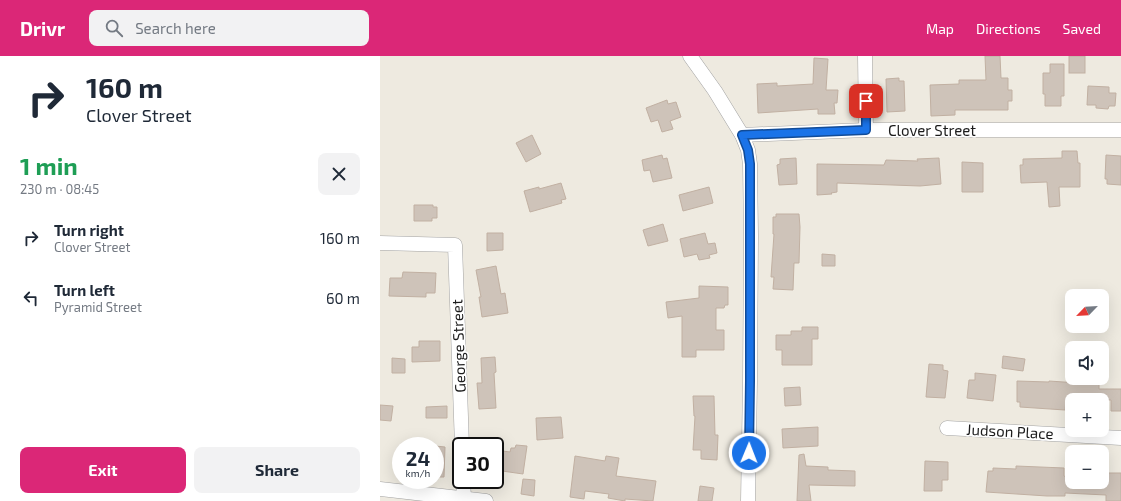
<!DOCTYPE html>
<html lang="en">
<head>
<meta charset="utf-8">
<style>
  body { margin:0; font-family:"Exo 2",sans-serif; background:#f2f2f3; color:#1f2937; height:100vh; display:flex; flex-direction:column; font-size:15px; white-space:nowrap }
  * { box-sizing:border-box; margin:0 }
  p { font-size:13px; color:#747a83 }
  .icon { flex:none; width:22px; height:22px; fill:none; stroke:currentColor; stroke-width:2; stroke-linecap:round; stroke-linejoin:round }
  .map { position:relative; flex:1; overflow:hidden }
  .sheet { display:flex; flex-direction:column; background:#fff; width:380px }
  .sheet>* { flex:none }
  .guide { background:#fff; color:#1f2937; overflow:hidden }
  .needle { width:26px; rotate:245deg }
  .buttons { position:absolute; left:685px; top:233px; display:grid; gap:8px }
  .buttons a { display:grid; place-items:center; width:44px; height:44px; border-radius:8px; background:#fff; box-shadow:0 4px 16px #0002; font-size:20px }
  .speed { position:absolute; left:12px; top:381px; display:flex; gap:8px; font-size:20px; font-weight:700; text-align:center }
  .speed>* { display:grid; place-content:center; width:52px; height:52px; border-radius:50%; background:#fff; box-shadow:0 4px 16px #0002; line-height:1 }
  .speed small { font-size:10px; font-weight:400 }
  .speed .limit { border:2px solid #111; border-radius:6px; background:#fff; color:#111 }
  .pin { position:absolute; display:grid; place-items:center; width:34px; height:34px; color:#fff; margin:-17px; border-radius:8px; box-shadow:0 2px 6px #0006 }
  .me { position:absolute; width:44px; margin:-22px; rotate:1deg; stroke-linejoin:round; filter:drop-shadow(0 0 3px #0008) }
  .turn { display:flex; align-items:center; gap:14px; height:84px; padding:0 20px; font-size:18px }
  .turn .icon { width:52px; height:52px; stroke-width:2.5 }
  .turn b { display:block; font-size:28px; line-height:34px }
  .round { display:grid; place-items:center; flex:none; width:42px; height:42px; border-radius:8px; background:#f2f2f3 }
  .summary { display:flex; align-items:center; justify-content:space-between; height:68px; padding:0 20px }
  h1 { font-size:24px; font-weight:700; line-height:30px; color:#1e9e55 }
  .button { display:flex; gap:8px; margin-top:auto; padding:8px 20px }
  .button a { flex:1; height:46px; border-radius:8px; background:#db2777; color:#fff; font-size:16px; font-weight:700; line-height:46px; text-align:center }
  .button a+a { background:#f2f2f3; color:#1f2937 }
  ul { padding:0; list-style:none }
  li { display:flex; align-items:center; gap:12px; height:60px; padding:0 20px }
  li div { flex:1 }
  li b { display:block; font-size:15px }
  li em { font-style:normal }
  header { display:flex; align-items:center; gap:24px; box-sizing:border-box; height:56px; padding:0 20px; background:#db2777; color:#fff }
  header strong { font-size:19px }
  nav { display:flex; gap:22px; margin-inline-start:auto; font-size:14px }
  .search { width:280px; height:36px; background:#f2f2f3; display:flex; align-items:center; gap:10px; box-sizing:border-box; padding:0 14px; border-radius:8px; color:#747a83; font-size:15px }
  main { display:flex; flex:1; min-height:0 }
  .map>svg:first-child { display:block }
  .building { fill:#cec3b9; stroke:#c1b0a2 }
  .lines { fill:none; stroke-linecap:round; stroke-linejoin:round }
  .street-casing { stroke:#a3a3a3; stroke-width:15 }
  .street { stroke:#fff; stroke-width:14 }
  .route-casing { stroke:#114b97; stroke-width:10 }
  .route { stroke:#1a73e8; stroke-width:7 }
  .labels { text-anchor:middle; dominant-baseline:central; stroke-width:3; stroke-linejoin:round; paint-order:stroke }
  .street-label { font-size:15px; fill:#1c1c1c; stroke:#fff }
</style>
</head>
<body>
<header>
<strong>Drivr</strong>
<div class="search"><svg class="icon" aria-label="search" viewBox="0 0 24 24"><circle cx="10" cy="10" r="6"/><path d="M15 15l6 6"/></svg>Search here</div>
<nav><a>Map</a><a>Directions</a><a>Saved</a></nav>
</header>
<main>
<section class="sheet">
<div class="guide">
<div class="turn"><svg class="icon" aria-label="right" viewBox="0 0 24 24"><path d="M7 20v-9h11M14 6l5 5-5 5"/></svg><div><b>160 m</b>Clover Street</div></div>
</div>
<div class="summary"><div><h1>1 min</h1><p>230 m · 08:45</p></div><a class="round"><svg class="icon" aria-label="close" viewBox="0 0 24 24"><path d="M6 6l12 12M18 6L6 18"/></svg></a></div>
<ul>
<li><svg class="icon" aria-label="right" viewBox="0 0 24 24"><path d="M7 20v-9h11M14 6l5 5-5 5"/></svg><div><b>Turn right</b><p>Clover Street</p></div><em>160 m</em></li>
<li><svg class="icon" aria-label="left" viewBox="0 0 24 24"><path d="M17 20v-9H6M10 6l-5 5 5 5"/></svg><div><b>Turn left</b><p>Pyramid Street</p></div><em>60 m</em></li>
</ul>
<div class="button"><a>Exit</a><a>Share</a></div>
</section>
<div class="map">
<svg width="741" height="445" viewBox="0 0 741 445">
  <rect width="100%" height="100%" fill="#eeeae0"/>
  <!-- building -->
  <g class="building">
    <path d="M605,0H620L621,22H628V34H632V45H628V54H575V59L551,60L550,29L579,28V24H606Z"/>
    <rect x="689" y="0" width="16" height="17"/>
    <path d="M434,2L448,3L446,34H458L457,47H454L455,58H438V53L378,57L377,28L397,27V30L433,28Z"/>
    <path d="M670,8H684V40H681V50H665V38H663V17H670Z"/>
    <path d="M519,22V25H524L525,55L507,56L506,23Z"/>
    <path d="M708,30L729,31V37H736L735,50H729L728,53L716,52V49H707Z"/>
    <path d="M287,44L288,48L296,46L301,61L290,65L293,73L282,76L278,64L271,66L266,52Z"/>
    <path d="M152,79L161,98L146,106L136,87Z"/>
    <path d="M682,95H697L698,107H700V131H679L680,150L669,151L667,126L641,127L640,109H643V103L682,102Z"/>
    <path d="M282,99L283,103L287,102L292,122L273,126L270,114L264,115L262,104Z"/>
    <path d="M726,99L741,100V129L727,128V123H725Z"/>
    <path d="M416,102L417,128L399,129L397,109L400,108V103Z"/>
    <path d="M559,102L561,128L540,130L457,127V136L451,137L452,138L437,139V108L504,109L506,104L538,105L537,103Z"/>
    <path d="M582,106L603,107V136H582Z"/>
    <path d="M181,127L186,143L181,144L182,147L150,156L144,135L159,131V133Z"/>
    <path d="M329,131L333,147L303,155L299,139Z"/>
    <path d="M34,149H53V151H57V162H52V165H34Z"/>
    <path d="M396,158H419L420,171L419,207H414L413,234L393,233L394,221H391L394,178H393V161H396Z"/>
    <path d="M283,168L288,185L268,190L263,174Z"/>
    <path d="M107,177H123V194L107,195Z"/>
    <path d="M325,177L328,188L335,187L337,197L329,199L330,202L319,204L317,198L304,201L300,183Z"/>
    <path d="M442,198L455,199V210H442Z"/>
    <path d="M116,210L121,238L125,237L128,257L102,261L99,241H101L96,214Z"/>
    <path d="M23,216L56,217L55,237H46V241L9,240L10,222H22Z"/>
    <path d="M319,230L348,231V249H345L344,252H336V274H344V294H316V301H302V260L288,262L286,246L319,242Z"/>
    <path d="M422,271H438V283H432V309H402V294H396V279H411V275H422Z"/>
    <path d="M39,285H60V305L32,306V291H39Z"/>
    <path d="M623,300L645,303L643,315L622,312Z"/>
    <path d="M115,301L116,316L114,317L116,352L99,353L97,327H102L101,302Z"/>
    <path d="M12,302L25,303V317H12Z"/>
    <path d="M549,308L563,309V314L568,315L565,342L546,341Z"/>
    <path d="M595,317L616,319L613,345L587,342L589,324H595Z"/>
    <path d="M698,323L719,324V333H741V355H731V344H686L685,354L640,351V346H637V325L669,326V325L698,327Z"/>
    <path d="M420,331L421,349L405,350L404,332Z"/>
    <path d="M313,340H334L335,379H338L337,404L321,403V394H313L315,360H314Z"/>
    <path d="M0,349L13,350L11,365L0,364Z"/>
    <path d="M67,350V362H46V351Z"/>
    <path d="M181,361L183,382L157,384L156,362Z"/>
    <path d="M438,371V390L403,392L402,373Z"/>
    <path d="M136,389L147,390L143,418L115,414V394L130,396L131,392H135Z"/>
    <path d="M55,390L65,391L64,421H55Z"/>
    <path d="M424,398L426,410L448,411V414L475,415V430L429,429L431,445H417L419,399Z"/>
    <path d="M195,400L225,405L226,400L239,402L236,420L276,425L273,445L245,443V445L228,442L229,438L205,435L204,443L190,441Z"/>
    <path d="M545,405L568,406V424H562V435H544Z"/>
    <path d="M636,410L684,412V420L686,421V426H726V417H741V445H726V439L685,437V440H667L606,436L608,415H613V412L636,413Z"/>
    <path d="M143,423L155,424L154,440L141,438Z"/>
    <path d="M320,430L334,432L332,445H318Z"/>
  </g>
  <g class="lines">
    <!-- street casing -->
    <g class="street-casing">
      <g id="street">
        <path d="M310,0L335,35L362,79L368,94L370,108L371,180L370,325L368,445"/>
        <path d="M485,0L486,74"/>
        <path d="M362,79L486,74H741"/>
        <path d="M0,187L75,189L82,390"/>
        <path d="M567,372L741,382"/>
        <path d="M83,424L84,442"/>
        <path d="M0,433L106,445"/>
      </g>
    </g>
    <!-- street -->
    <use href="#street" class="street"/>
  </g>
  <g class="lines">
    <!-- route casing -->
    <g class="route-casing">
      <path id="route" d="M369,397L370,325V108L368,94L362,79L486,74V45"/>
    </g>
    <!-- route -->
    <use href="#route" class="route"/>
  </g>
  <g class="labels">
    <!-- street labels -->
    <g class="street-label">
      <text x="552" y="74">Clover Street</text>
      <text transform="translate(78 290) rotate(-92)">George Street</text>
      <text transform="translate(630 375) rotate(3)">Judson Place</text>
    </g>
  </g>
</svg>
<div class="buttons">
<a><svg class="needle" viewBox="-14 -14 28 28"><path d="M0-13l5 13h-10z" fill="#e53935"/><path d="M0 13l5-13h-10z" fill="#747a83"/></svg></a>
<a><svg class="icon" aria-label="sound" viewBox="0 0 24 24"><path d="M4 9h4l5-4v14l-5-4H4zM17 9q2 3 0 6"/></svg></a>
<a>+</a>
<a>−</a>
</div>
<div class="speed"><div>24<small>km/h</small></div><div class="limit">30</div></div>
<div class="pin" style="left:486px;top:45px;background:#d93025"><svg class="icon" aria-label="arrive" viewBox="0 0 24 24"><path d="M6 21V4h12l-3 4 3 4H6"/></svg></div>
<svg class="me" style="left:369px;top:397px" viewBox="-20 -20 40 40"><circle r="17" fill="#1a73e8" stroke="#fff" stroke-width="3"/><path d="M0-11L8 9 0 5-8 9z" fill="#fff"/></svg>
</div>
</main>
</body>
</html>
